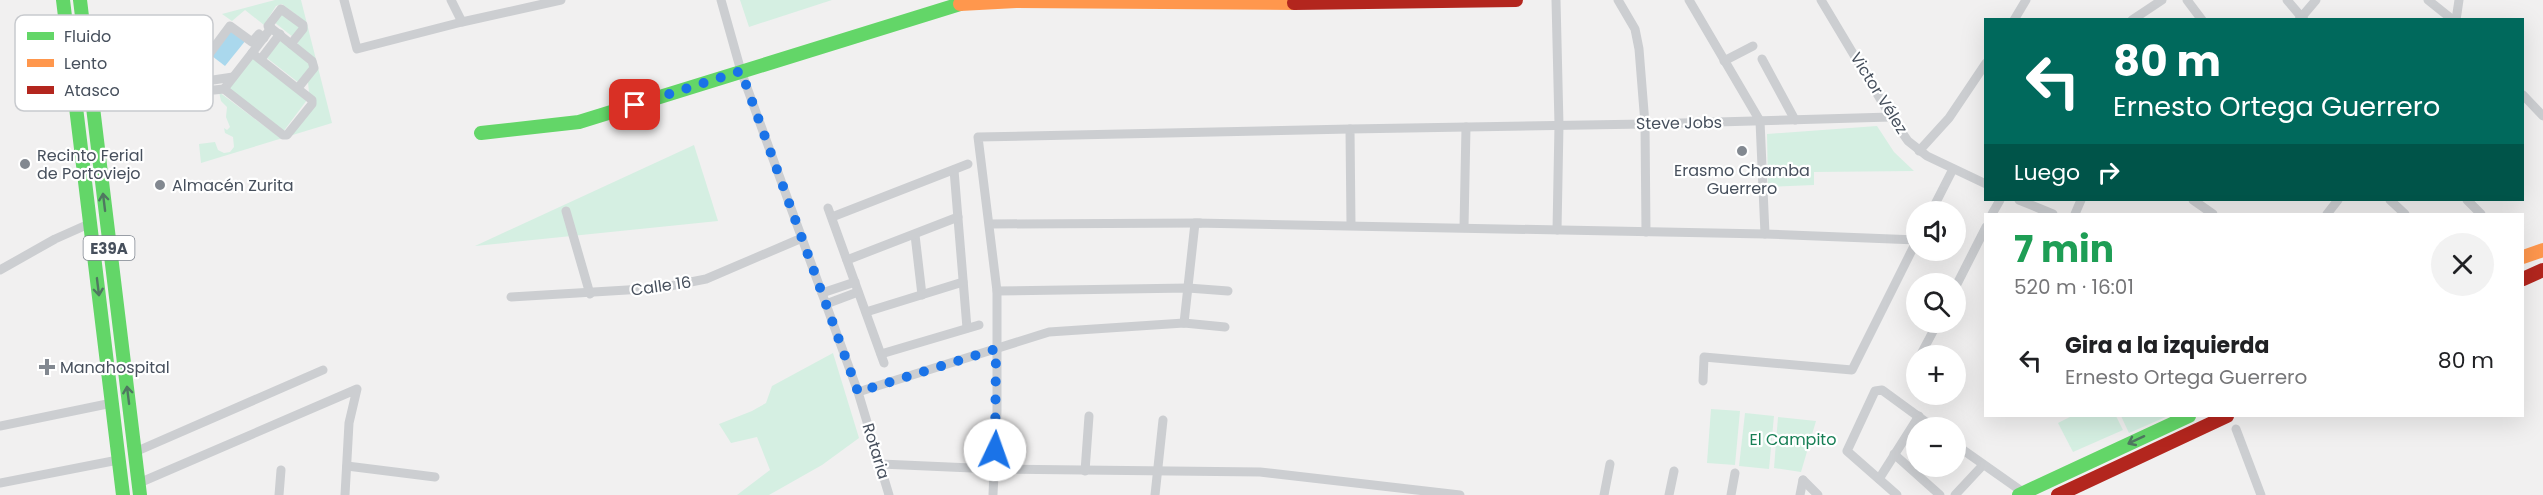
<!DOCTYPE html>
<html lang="es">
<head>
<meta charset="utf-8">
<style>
  body { margin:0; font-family:Poppins,sans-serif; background:#f2f2f2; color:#202124; height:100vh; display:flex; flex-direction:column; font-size:22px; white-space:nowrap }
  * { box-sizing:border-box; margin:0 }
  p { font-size:20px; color:#757577 }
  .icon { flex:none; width:33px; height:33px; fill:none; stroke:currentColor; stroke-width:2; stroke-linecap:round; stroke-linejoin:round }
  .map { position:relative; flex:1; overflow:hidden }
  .sheet { position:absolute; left:1984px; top:213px; width:540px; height:204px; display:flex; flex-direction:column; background:#fff; border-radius:0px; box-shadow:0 6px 24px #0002 }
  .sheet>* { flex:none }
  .hud { position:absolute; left:1984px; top:18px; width:540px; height:183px; border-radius:0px; box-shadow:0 6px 24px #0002; background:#00695c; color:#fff; overflow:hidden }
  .tools { position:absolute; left:1906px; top:201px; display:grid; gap:12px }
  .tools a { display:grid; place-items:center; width:60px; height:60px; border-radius:50%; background:#fff; box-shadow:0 6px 24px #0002; font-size:30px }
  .pin { position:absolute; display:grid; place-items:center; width:51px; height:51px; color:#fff; margin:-26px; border-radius:12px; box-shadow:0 3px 9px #0006 }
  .me { position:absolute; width:66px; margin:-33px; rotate:3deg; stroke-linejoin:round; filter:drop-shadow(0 0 4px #0008) }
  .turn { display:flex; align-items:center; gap:21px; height:126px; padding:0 30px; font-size:27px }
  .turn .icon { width:78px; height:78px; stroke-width:2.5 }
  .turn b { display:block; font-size:42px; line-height:51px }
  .then { display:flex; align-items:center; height:57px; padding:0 30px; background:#0003; gap:12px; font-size:22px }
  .round { display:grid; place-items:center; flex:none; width:63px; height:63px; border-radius:32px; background:#f2f2f2 }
  .overview { display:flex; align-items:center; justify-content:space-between; height:102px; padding:0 30px }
  h1 { font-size:36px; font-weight:700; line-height:45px; color:#1e9e55 }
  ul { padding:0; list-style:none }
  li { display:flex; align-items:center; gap:18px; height:90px; padding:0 30px }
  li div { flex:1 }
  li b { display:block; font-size:22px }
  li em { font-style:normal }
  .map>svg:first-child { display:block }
  .green { fill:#d5efe2 }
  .water { fill:#aad8ed }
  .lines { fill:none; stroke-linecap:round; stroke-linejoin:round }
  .street { stroke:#ccced1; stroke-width:9 }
  .fast { stroke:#63d668; stroke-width:14 }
  .slow { stroke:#ff974d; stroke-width:14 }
  .jam { stroke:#b3261e; stroke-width:14 }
  .oneway { stroke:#4f7860 }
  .route { stroke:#1a73e8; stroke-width:10; stroke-dasharray:0 18 }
  .poi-dot { fill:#828890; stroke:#fff; stroke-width:2 }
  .labels { text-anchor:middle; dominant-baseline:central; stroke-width:4.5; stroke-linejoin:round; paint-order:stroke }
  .shield { fill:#fff; stroke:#7e848e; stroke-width:1.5 }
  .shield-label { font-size:15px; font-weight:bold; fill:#47505d }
  .street-label { font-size:16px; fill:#47505d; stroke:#fff }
  .poi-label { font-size:16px; fill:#47505d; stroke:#fff; text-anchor:start }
  .park-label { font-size:16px; fill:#177f55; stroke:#fff }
  .key { fill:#fff; stroke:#c8cace; stroke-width:1.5 }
  .key-label { font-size:16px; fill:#47505d }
</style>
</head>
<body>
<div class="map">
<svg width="2543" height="495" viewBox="0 0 2543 495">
  <rect width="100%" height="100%" fill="#f1f0f0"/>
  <!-- green -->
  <g class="green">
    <path d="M275,0H301L332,123L201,163L199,144L215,142L218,150L224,153L230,152L234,147L233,137L225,133L224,128L227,130L230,127L226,117L227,107L221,101L219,92L279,137L293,133L315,106L309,93L308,82L316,71C298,47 293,49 302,19L282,4L276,6L264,25L245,10L232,21L222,14Z"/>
    <path d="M740,0H832L749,27Z"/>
    <path d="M281,13L301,28L293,37L274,22Z"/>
    <path d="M280,40L312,66L299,83L267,58Z"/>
    <path d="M252,57L307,100L283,132L228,89Z"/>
    <path d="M1877,126L1894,152L1914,171L1814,172V185L1768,187L1767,134Z"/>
    <path d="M694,145L718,221L475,246Z"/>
    <path d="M833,353L859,438L822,465L769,495H737L770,470L757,437L731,443L719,424L752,411L766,403L772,386Z"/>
    <path d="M1711,409L1740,411L1735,465L1707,463Z"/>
    <path d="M1745,413L1774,416L1769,469L1739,466Z"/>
    <path d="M2072,416H2116L2123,430L2073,452L2058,423Z"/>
    <path d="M2121,416H2168L2129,433Z"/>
    <path d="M1778,417L1816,421L1801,472L1774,468Z"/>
  </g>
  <!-- water -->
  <path class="water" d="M232,29L246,40L225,66L212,56Z"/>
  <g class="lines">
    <!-- street -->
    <g class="street">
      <path d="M344,0L357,49L462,22"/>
      <path d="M451,0L462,22L561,0"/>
      <path d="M721,0L741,71L858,392L889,495"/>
      <path d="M1556,0L1559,125L1557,230"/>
      <path d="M1618,0L1635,29L1639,49L1645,124L1646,232"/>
      <path d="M1689,0L1760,121L1765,234"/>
      <path d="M1821,0L1891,117L1908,141L1927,156L1986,184"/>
      <path d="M2187,0L2202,20"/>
      <path d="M2287,0L2304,20"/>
      <path d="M2428,0L2453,20"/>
      <path d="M2014,20L2026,0"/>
      <path d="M2132,20L2162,0"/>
      <path d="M2299,20L2316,0"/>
      <path d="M2456,20L2459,0"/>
      <path d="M271,28L268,26L281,9L303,25V29L291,44"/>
      <path d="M261,59L280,34"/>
      <path d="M1762,59L1795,120"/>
      <path d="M1724,61L1753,46"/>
      <path d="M201,65L230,26L252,42L259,34L264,38"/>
      <path d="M213,80L233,77"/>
      <path d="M224,89L252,53"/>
      <path d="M214,90L224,89L283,135H287L312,104V100L252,53L271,28L312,61L314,68L298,88"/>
      <path d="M2523,95L2543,116"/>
      <path d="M1919,151L1949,118L1986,63"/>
      <path d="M954,170L967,328"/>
      <path d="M2019,200L2053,214"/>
      <path d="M2193,200L2213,214"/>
      <path d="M2390,200L2405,214"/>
      <path d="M2467,200L2481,214"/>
      <path d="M828,208L884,363"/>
      <path d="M566,211L590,294"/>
      <path d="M1931,212L1953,169"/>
      <path d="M1992,214L2000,200"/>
      <path d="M2075,214L2081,200"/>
      <path d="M2327,214L2338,200"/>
      <path d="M832,217L968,164"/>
      <path d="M990,224L1200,223"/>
      <path d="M1351,225L1350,129L1645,124L1891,117"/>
      <path d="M1464,227L1466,127"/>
      <path d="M915,235L922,295"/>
      <path d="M847,260L958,217"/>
      <path d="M0,270L55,239L91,223"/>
      <path d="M1956,286L1986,227"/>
      <path d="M997,291L1188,288L1228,291"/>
      <path d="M822,293L855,282"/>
      <path d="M511,297L660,288L706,279L802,238"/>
      <path d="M826,304L858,292"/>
      <path d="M866,312L963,282"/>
      <path d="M1184,323L1195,223L1765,234L1917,240"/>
      <path d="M881,354L979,325"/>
      <path d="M1920,356L1938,322"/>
      <path d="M1915,366L1917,362"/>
      <path d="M1703,381L1704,357L1852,370L1917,240"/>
      <path d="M858,392L1049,332L1184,323L1225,327"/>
      <path d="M0,426L112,403"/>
      <path d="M2236,429L2261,495"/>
      <path d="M1956,445L2027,495"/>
      <path d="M135,452L323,370"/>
      <path d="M1894,454L1940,495"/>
      <path d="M881,464L994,469L1260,472L1460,495"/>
      <path d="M347,466L435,477"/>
      <path d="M1085,471L1089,416"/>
      <path d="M1879,479L1919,416"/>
      <path d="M1803,480L1818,495"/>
      <path d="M0,483L118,460"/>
      <path d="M139,483L357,389L349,423L345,495"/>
      <path d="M993,494L997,411V291L978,137L1350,129"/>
      <path d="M279,495L281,470"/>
      <path d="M1155,495L1163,420"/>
      <path d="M1604,495L1610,464"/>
      <path d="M1669,495L1674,471"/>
      <path d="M1731,495L1735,473"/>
      <path d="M1800,495L1803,480"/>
      <path d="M1897,495L1847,451L1875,391L1882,390L1934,428"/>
      <path d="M1955,495L1983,465"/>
    </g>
    <!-- fast -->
    <g class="fast">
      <path d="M63,0L123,495"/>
      <path d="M80,0L140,495"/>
      <path d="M481,133L579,122L960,4"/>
      <path d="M2019,495L2189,416"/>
    </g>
    <!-- slow -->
    <g class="slow">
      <path d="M960,4L1016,1L1294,3"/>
      <path d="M2523,257L2543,250"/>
    </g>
    <!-- jam -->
    <g class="jam">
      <path d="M1294,3L1516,0"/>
      <path d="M2523,279L2543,270"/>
      <path d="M2058,495L2227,416"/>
    </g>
  </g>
  <!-- one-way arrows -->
  <defs><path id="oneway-shaft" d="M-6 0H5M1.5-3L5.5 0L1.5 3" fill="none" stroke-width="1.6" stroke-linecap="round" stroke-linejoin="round" transform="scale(1.5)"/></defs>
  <g class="oneway">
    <use href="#oneway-shaft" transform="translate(104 202) rotate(-97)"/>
    <use href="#oneway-shaft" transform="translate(98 287) rotate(83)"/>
    <use href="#oneway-shaft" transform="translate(128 395) rotate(-97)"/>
    <use href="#oneway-shaft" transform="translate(2136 440) rotate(155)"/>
  </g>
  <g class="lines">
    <!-- route -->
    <path class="route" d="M635,105L741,71L858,392L996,349L995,450"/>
  </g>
  <!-- markers -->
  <g class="poi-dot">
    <circle cx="1742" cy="151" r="6"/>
    <circle cx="25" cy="164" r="6"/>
    <circle cx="160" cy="185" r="6"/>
    <path d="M44 358h6v6h6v6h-6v6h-6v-6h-6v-6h6z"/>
  </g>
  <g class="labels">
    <!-- shield labels -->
    <rect class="shield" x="83.5" y="236" width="51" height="24" rx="4.5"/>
    <g class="shield-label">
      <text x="109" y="248">E39A</text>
    </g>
    <!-- street labels -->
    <g class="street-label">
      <text transform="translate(1879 93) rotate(58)">Victor Vélez</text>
      <text transform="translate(1679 123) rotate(-1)">Steve Jobs</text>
      <text transform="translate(661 286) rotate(-8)">Calle 16</text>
      <text transform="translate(876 451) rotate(73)">Rotaria</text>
    </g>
    <!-- poi labels -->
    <g class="poi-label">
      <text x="37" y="155">Recinto Ferial<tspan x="37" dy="18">de Portoviejo</tspan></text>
      <text x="1742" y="170" text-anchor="middle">Erasmo Chamba<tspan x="1742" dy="18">Guerrero</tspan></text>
      <text x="172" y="185">Almacén Zurita</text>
      <text x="60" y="367">Manahospital</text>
    </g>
    <!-- park labels -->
    <g class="park-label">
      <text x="1793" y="439">El Campito</text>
    </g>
  </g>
  <!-- legend -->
  <rect x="15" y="15" width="198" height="96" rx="9" class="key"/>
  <rect x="27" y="32" width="27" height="8" fill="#63d668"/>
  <rect x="27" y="59" width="27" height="8" fill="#ff974d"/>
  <rect x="27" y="86" width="27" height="8" fill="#b3261e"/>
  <g class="key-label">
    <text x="64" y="42">Fluido</text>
    <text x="64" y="69">Lento</text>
    <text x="64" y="96">Atasco</text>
  </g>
</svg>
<div class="tools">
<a><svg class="icon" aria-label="sound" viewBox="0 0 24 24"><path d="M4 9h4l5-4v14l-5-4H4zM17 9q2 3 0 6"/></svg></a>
<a><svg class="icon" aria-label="search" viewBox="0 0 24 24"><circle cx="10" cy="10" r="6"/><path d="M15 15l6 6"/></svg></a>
<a>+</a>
<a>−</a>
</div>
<div class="pin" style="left:635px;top:105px;background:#d93025"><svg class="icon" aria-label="arrive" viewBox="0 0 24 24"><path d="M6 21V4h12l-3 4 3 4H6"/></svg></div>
<svg class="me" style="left:995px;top:450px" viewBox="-20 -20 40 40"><circle r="19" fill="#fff"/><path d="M0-13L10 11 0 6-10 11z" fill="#1a73e8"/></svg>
<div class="hud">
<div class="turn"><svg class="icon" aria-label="left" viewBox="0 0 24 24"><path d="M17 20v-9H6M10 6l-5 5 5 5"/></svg><div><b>80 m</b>Ernesto Ortega Guerrero</div></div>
<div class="then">Luego<svg class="icon" aria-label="right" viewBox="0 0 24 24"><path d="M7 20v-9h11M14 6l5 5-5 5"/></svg></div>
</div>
<section class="sheet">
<div class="overview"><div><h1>7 min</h1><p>520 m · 16:01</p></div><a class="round"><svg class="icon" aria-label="close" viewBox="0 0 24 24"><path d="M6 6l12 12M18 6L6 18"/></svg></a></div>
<ul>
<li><svg class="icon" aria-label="left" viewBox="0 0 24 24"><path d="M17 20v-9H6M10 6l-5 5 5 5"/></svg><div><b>Gira a la izquierda</b><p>Ernesto Ortega Guerrero</p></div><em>80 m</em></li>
</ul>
</section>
</div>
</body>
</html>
